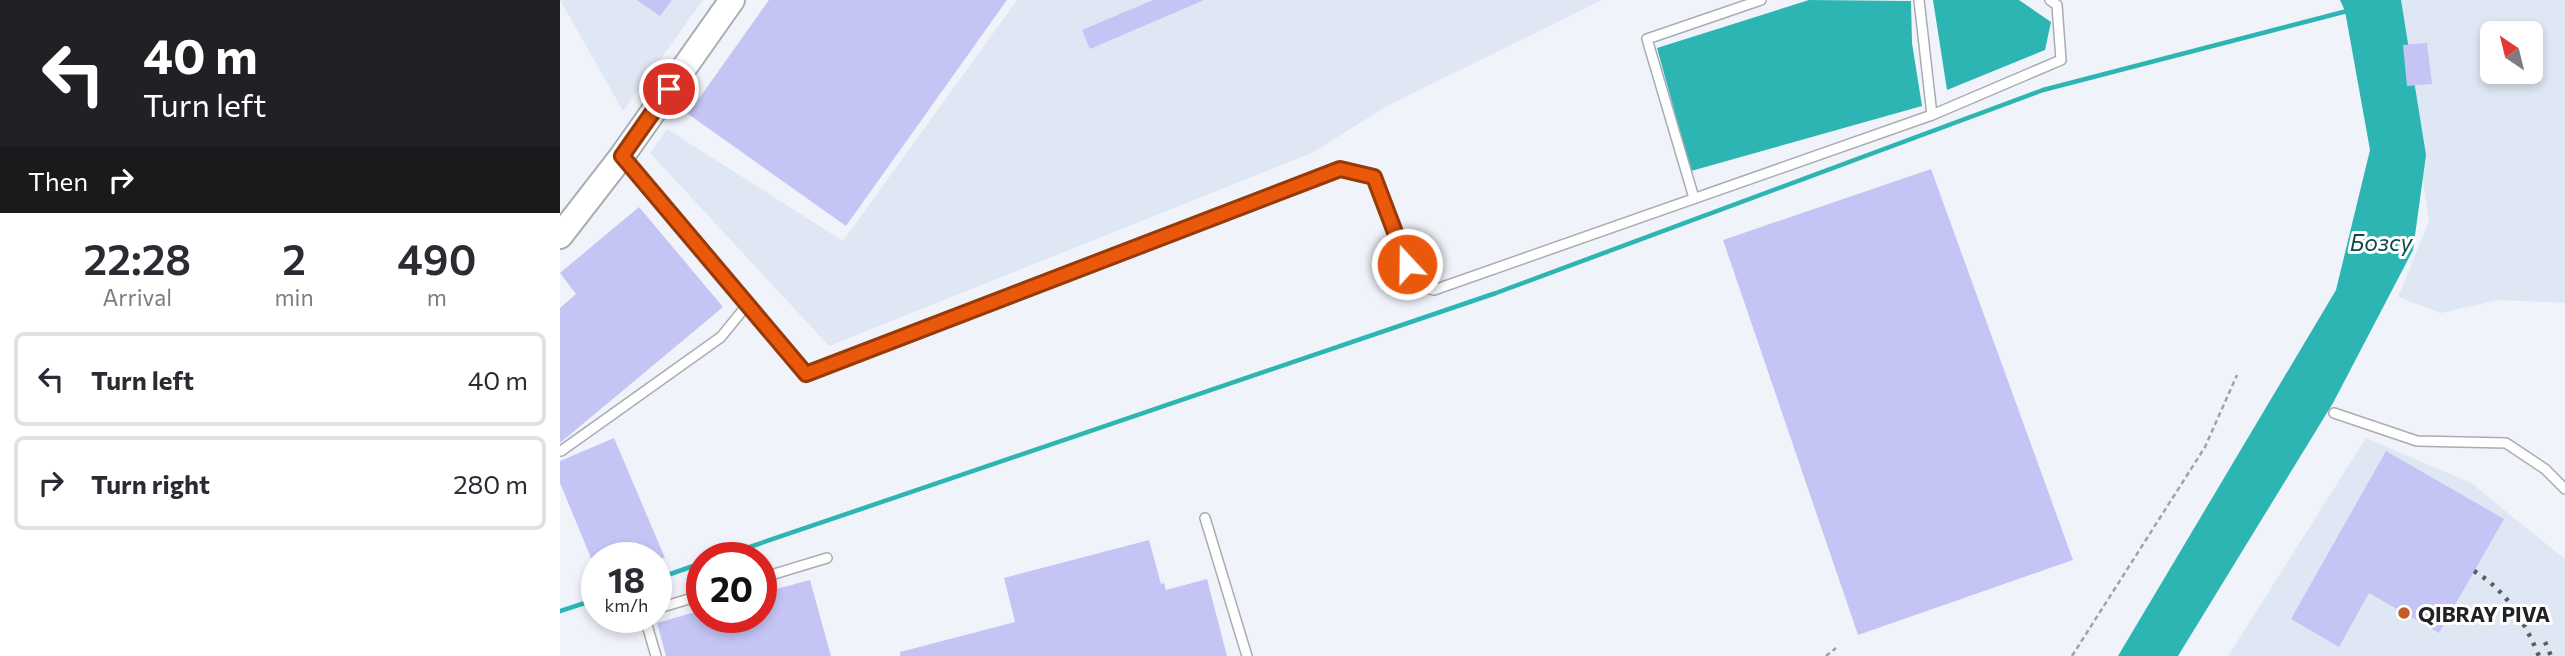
<!DOCTYPE html>
<html lang="en">
<head>
<meta charset="utf-8">
<style>
  body { margin:0; font-family:Commissioner,sans-serif; background:#f2f2f3; color:#2b2b33; height:100vh; display:flex; flex-direction:column; font-size:26px; white-space:nowrap }
  * { box-sizing:border-box; margin:0 }
  p { font-size:23px; color:#7c7c81 }
  .icon { flex:none; width:38px; height:38px; fill:none; stroke:currentColor; stroke-width:2; stroke-linecap:round; stroke-linejoin:round }
  .map { position:relative; flex:1; overflow:hidden }
  .sheet { display:flex; flex-direction:column; background:#fff; width:560px }
  .sheet>* { flex:none }
  .guide { background:#202124; color:#fff; overflow:hidden }
  .needle { width:46px; rotate:325deg }
  .tools { position:absolute; left:1920px; top:21px; display:grid; gap:14px }
  .tools a { display:grid; place-items:center; width:63px; height:63px; border-radius:10px; background:#fff; box-shadow:0 4px 10px #0003; font-size:35px }
  .speed { position:absolute; left:21px; top:542px; display:flex; gap:14px; font-size:35px; font-weight:700; text-align:center }
  .speed>* { display:grid; place-content:center; width:91px; height:91px; border-radius:50%; background:#fff; box-shadow:0 4px 10px #0003; line-height:1 }
  .speed small { font-size:18px; font-weight:400 }
  .speed .limit { border:10px solid #d22; background:#fff; color:#111 }
  .pin { position:absolute; display:grid; place-items:center; width:60px; height:60px; color:#fff; margin:-30px; border:4px solid #fff; border-radius:50%; box-shadow:0 2px 7px #0007 }
  .me { position:absolute; width:77px; margin:-38px; rotate:339deg; stroke-linejoin:round; filter:drop-shadow(0 0 5px #0008) }
  .turn { display:flex; align-items:center; gap:24px; height:147px; padding:0 28px; font-size:32px }
  .turn .icon { width:91px; height:91px; stroke-width:2.5 }
  .turn b { display:block; font-size:49px; line-height:60px }
  .then { display:flex; align-items:center; height:66px; padding:0 28px; background:#0003; gap:14px; font-size:26px }
  .eta { display:flex; justify-content:space-evenly; align-items:center; height:119px; text-align:center }
  .eta b { font-size:42px; font-weight:600; line-height:49px }
  ul { padding:0; list-style:none }
  li { display:flex; align-items:center; gap:21px; height:94px; margin:0 14px 10px; padding:0 14px; border:4px solid #e1e1e2; border-radius:10px }
  li div { flex:1 }
  li b { display:block; font-size:26px }
  li em { font-style:normal }
  main { display:flex; flex:1; min-height:0 }
  .map>svg:first-child { display:block }
  .built { fill:#dee7f3; fill-rule:evenodd }
  .water { fill:#2cb5b3 }
  .lines { fill:none; stroke-linecap:round; stroke-linejoin:round }
  .stream { stroke:#2cb5b3; stroke-width:4.5 }
  .building { fill:#c4c5f5 }
  .service-casing { stroke:#a9adb2; stroke-width:12 }
  .secondary-casing { stroke:#a9adb2; stroke-width:28 }
  .path { stroke:#9fa3a7; stroke-width:2.5; stroke-dasharray:5 3.5; stroke-linecap:butt }
  .service { stroke:#fff; stroke-width:9 }
  .secondary { stroke:#fff; stroke-width:24 }
  .rail { stroke:#5a5c5e; stroke-width:4.5; stroke-dasharray:3.5 7; stroke-linecap:butt }
  .route-casing { stroke:#983908; stroke-width:18 }
  .route { stroke:#ea580c; stroke-width:12 }
  .poi-dot { fill:#c25d2c; stroke:#fff; stroke-width:2.5 }
  .labels { text-anchor:middle; dominant-baseline:central; stroke-width:6; stroke-linejoin:round; paint-order:stroke }
  .poi-label { font-size:21px; font-weight:bold; fill:#202223; stroke:#fff; text-anchor:start }
  .water-label { font-size:23px; font-style:italic; fill:#104948; stroke:#fff }
</style>
</head>
<body>
<main>
<section class="sheet">
<div class="guide">
<div class="turn"><svg class="icon" aria-label="left" viewBox="0 0 24 24"><path d="M17 20v-9H6M10 6l-5 5 5 5"/></svg><div><b>40 m</b>Turn left</div></div>
<div class="then">Then<svg class="icon" aria-label="right" viewBox="0 0 24 24"><path d="M7 20v-9h11M14 6l5 5-5 5"/></svg></div>
</div>
<div class="eta">
<div><b>22:28</b><p>Arrival</p></div>
<div><b>2</b><p>min</p></div>
<div><b>490</b><p>m</p></div>
</div>
<ul>
<li><svg class="icon" aria-label="left" viewBox="0 0 24 24"><path d="M17 20v-9H6M10 6l-5 5 5 5"/></svg><div><b>Turn left</b></div><em>40 m</em></li>
<li><svg class="icon" aria-label="right" viewBox="0 0 24 24"><path d="M7 20v-9h11M14 6l5 5-5 5"/></svg><div><b>Turn right</b></div><em>280 m</em></li>
</ul>
</section>
<div class="map">
<svg width="2005" height="656" viewBox="0 0 2005 656">
  <rect width="100%" height="100%" fill="#f0f4fa"/>
  <!-- built -->
  <g class="built">
    <path d="M0,0H143L63,111Z"/>
    <path d="M457,0H1042L827,106L752,153L269,346L90,153L107,129L283,241Z"/>
    <path d="M1834,0H2005V303L1939,300L1881,313L1838,297L1869,221L1839,14ZM1932,33H1970V72H1932Z"/>
    <path d="M1806,438L1911,483L2005,559V656H1668Z"/>
  </g>
  <!-- water -->
  <g class="water">
    <path d="M1249,0L1351,1L1352,43L1362,106L1131,171L1097,48Z"/>
    <path d="M1373,0H1459L1491,22L1485,50L1387,90Z"/>
    <path d="M1780,0H1841L1866,155L1853,250L1773,403L1618,656H1558L1776,290L1810,150L1785,11Z"/>
  </g>
  <g class="lines">
    <!-- stream -->
    <g class="stream">
      <path d="M157,558L936,293L1483,90L1791,10"/>
      <path d="M96,579L142,563"/>
      <path d="M0,611L37,599"/>
    </g>
  </g>
  <!-- building -->
  <g class="building">
    <path d="M77,0H112L100,16Z"/>
    <path d="M209,0H447L286,226L128,114Z"/>
    <path d="M593,0H644L530,49L522,30Z"/>
    <path d="M1867,43L1872,84L1847,86L1843,45Z"/>
    <path d="M1371,169L1513,560L1298,635L1163,240Z"/>
    <path d="M79,207L163,307L0,443V308L16,294L0,273Z"/>
    <path d="M54,438L105,558H31L0,483V461Z"/>
    <path d="M1826,451L1944,519L1879,633L1809,593L1779,647L1731,619Z"/>
    <path d="M589,540L601,584L604,583L606,590L647,579L667,656H340V652L455,622L444,578Z"/>
    <path d="M250,580L271,656H106L97,623L142,610V618H201V593Z"/>
  </g>
  <g class="lines">
    <!-- service casing -->
    <g class="service-casing">
      <g id="service">
        <path d="M1359,0L1372,115"/>
        <path d="M63,157L246,375L780,169L814,178L856,286L874,290L1372,115L1501,60L1497,5L1490,0"/>
        <path d="M1134,198L1087,39L1201,0"/>
        <path d="M1774,413L1857,441L1946,443L1985,469L2005,489"/>
        <path d="M1,451L161,337L187,305"/>
        <path d="M645,518L687,656"/>
        <path d="M201,578L267,558"/>
        <path d="M96,609L142,595"/>
        <path d="M85,618L96,656"/>
      </g>
    </g>
    <!-- secondary casing -->
    <g class="secondary-casing">
      <path id="secondary" d="M0,236L62,156L172,0"/>
    </g>
    <!-- path -->
    <g class="path">
      <path d="M1266,656L1276,648"/>
      <path d="M1512,656L1645,447L1677,375"/>
    </g>
    <!-- service -->
    <use href="#service" class="service"/>
    <!-- secondary -->
    <use href="#secondary" class="secondary"/>
    <!-- rail -->
    <g class="rail">
      <path d="M1914,571C1947,591 1964,621 1979,656"/>
      <path d="M1985,642L1991,656"/>
    </g>
  </g>
  <g class="lines">
    <!-- route casing -->
    <g class="route-casing">
      <path id="route" d="M109,89L62,156L246,374L780,169L814,177L847,264"/>
    </g>
    <!-- route -->
    <use href="#route" class="route"/>
  </g>
  <!-- markers -->
  <circle class="poi-dot" cx="1844" cy="613" r="7"/>
  <g class="labels">
    <!-- poi labels -->
    <g class="poi-label">
      <text x="1858" y="613">QIBRAY PIVA</text>
    </g>
    <!-- water labels -->
    <g class="water-label">
      <text x="1821" y="242">Бозсу</text>
    </g>
  </g>
</svg>
<div class="tools">
<a><svg class="needle" viewBox="-14 -14 28 28"><path d="M0-13l5 13h-10z" fill="#e53935"/><path d="M0 13l5-13h-10z" fill="#7c7c81"/></svg></a>
</div>
<div class="speed"><div>18<small>km/h</small></div><div class="limit">20</div></div>
<div class="pin" style="left:109px;top:89px;background:#d93025"><svg class="icon" aria-label="arrive" viewBox="0 0 24 24"><path d="M6 21V4h12l-3 4 3 4H6"/></svg></div>
<svg class="me" style="left:847px;top:264px" viewBox="-20 -20 40 40"><circle r="17" fill="#ea580c" stroke="#fff" stroke-width="3"/><path d="M0-11L8 9 0 5-8 9z" fill="#fff"/></svg>
</div>
</main>
</body>
</html>
